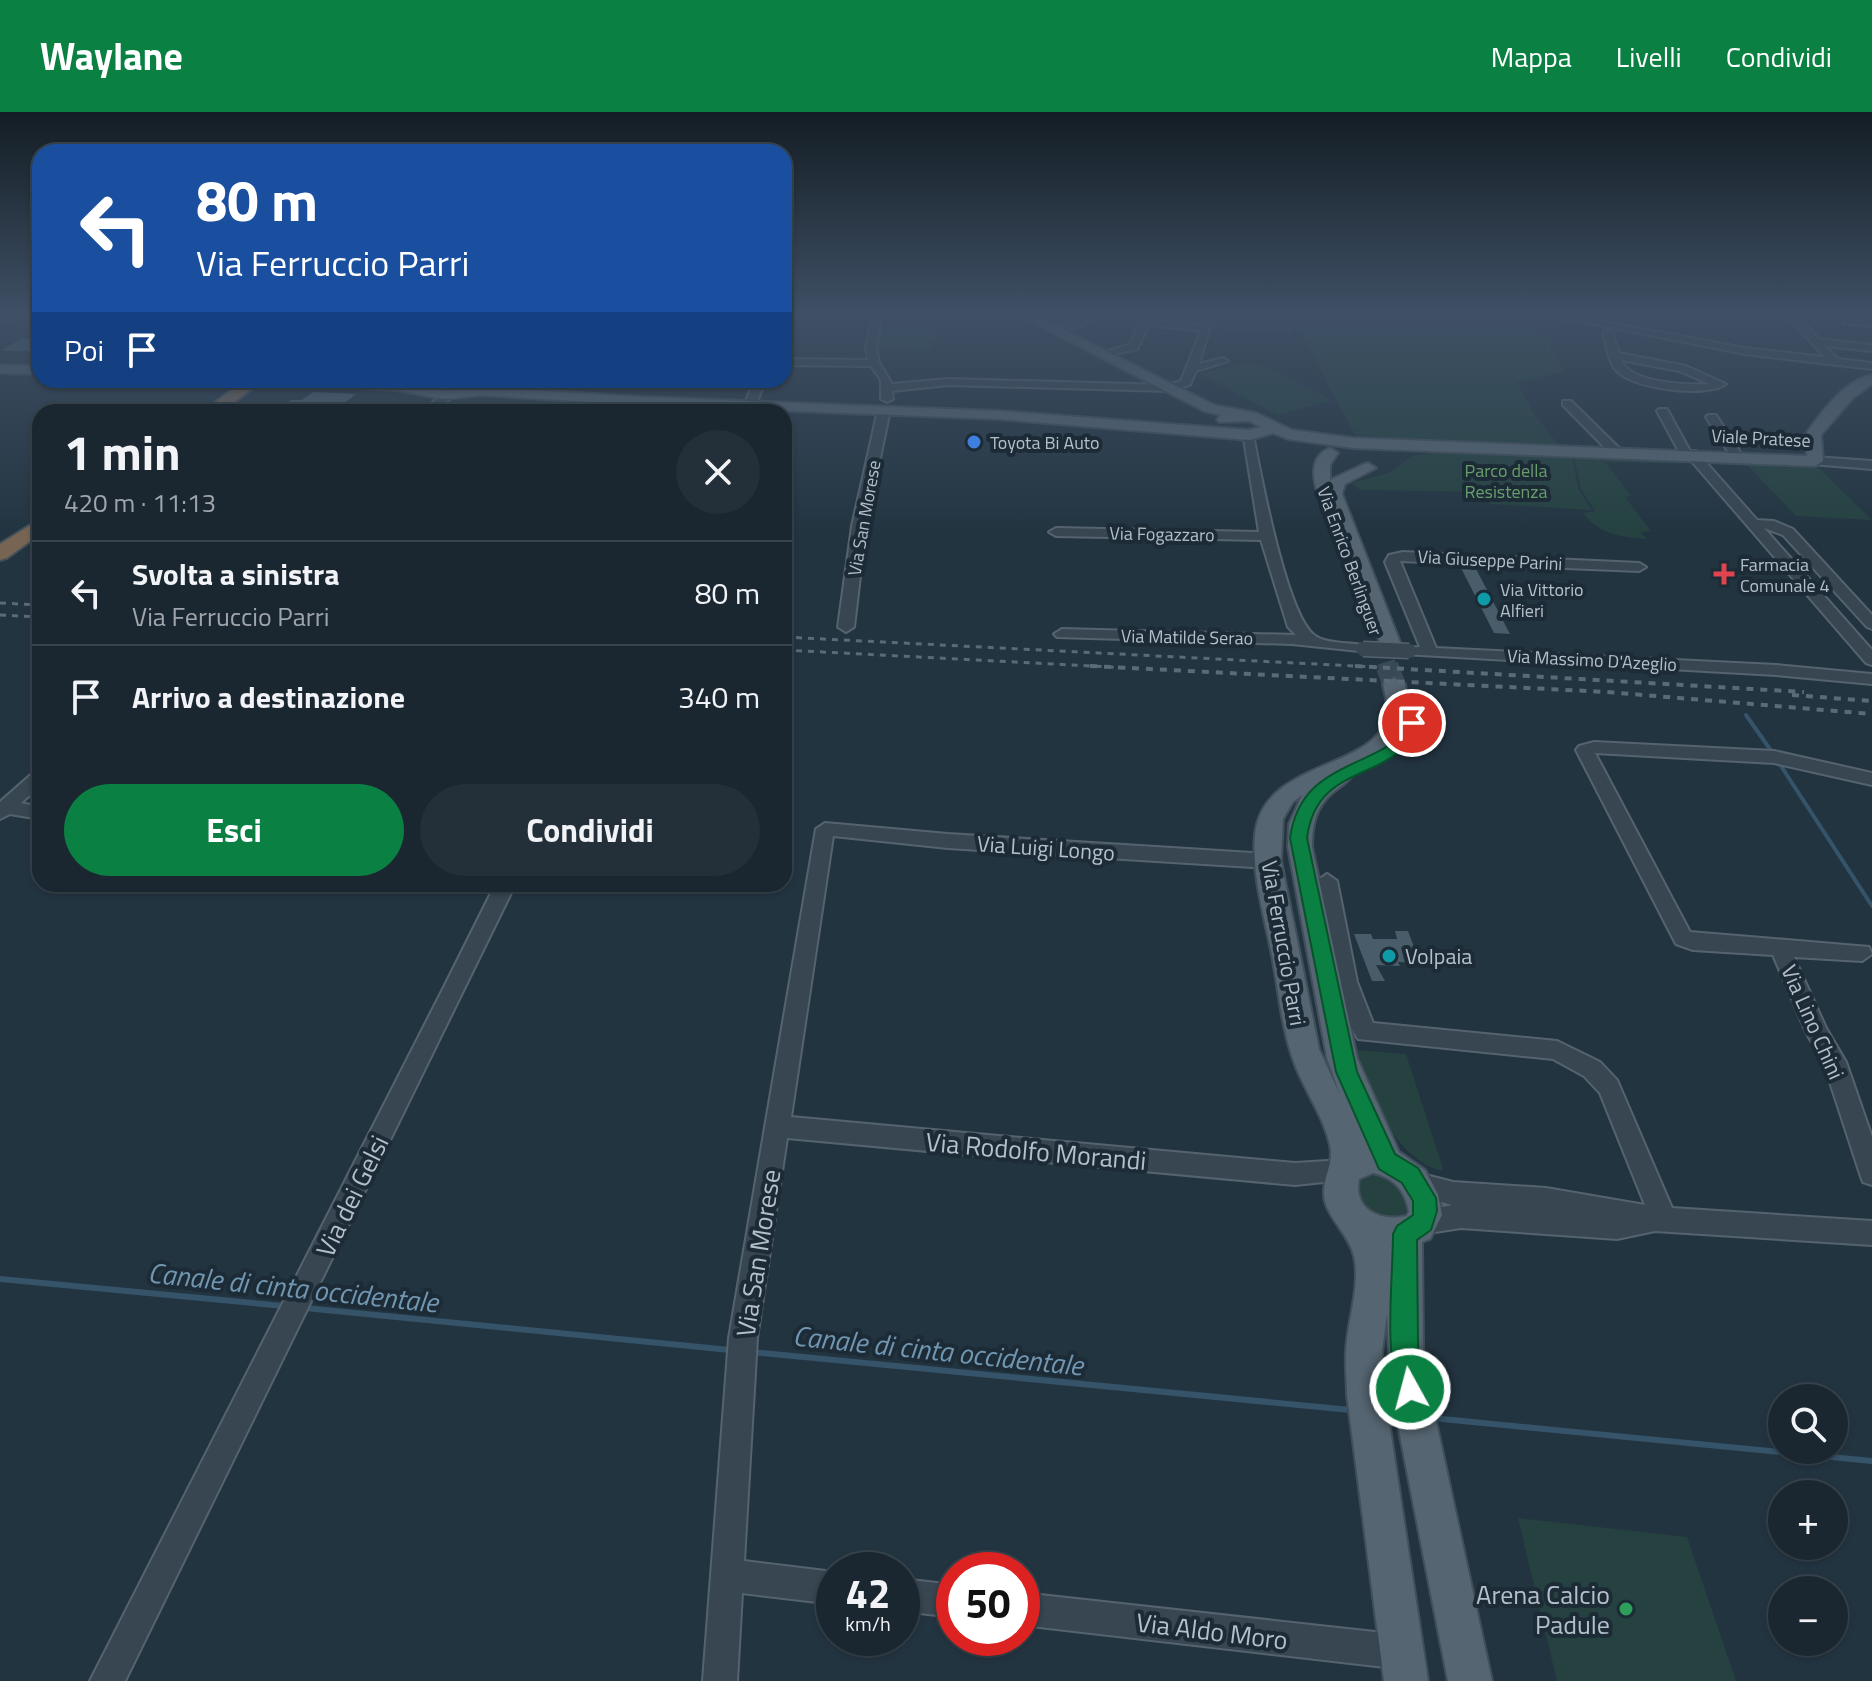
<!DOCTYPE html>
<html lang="it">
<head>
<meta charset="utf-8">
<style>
  body { margin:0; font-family:"Titillium Web",sans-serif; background:#232f39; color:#f1f3f6; height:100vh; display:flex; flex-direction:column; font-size:30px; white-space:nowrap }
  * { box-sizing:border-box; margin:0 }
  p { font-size:26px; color:#9fa5ab }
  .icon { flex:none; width:44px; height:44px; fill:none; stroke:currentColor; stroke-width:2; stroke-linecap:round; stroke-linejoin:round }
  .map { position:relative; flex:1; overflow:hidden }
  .panel { position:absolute; left:32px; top:292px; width:760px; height:488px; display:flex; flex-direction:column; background:#1a2731; border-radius:24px; box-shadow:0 2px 6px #0004,0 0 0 2px #38444d }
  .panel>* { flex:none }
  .top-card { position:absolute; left:32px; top:32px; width:760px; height:244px; border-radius:24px; box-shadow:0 2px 6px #0004,0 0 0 2px #38444d; background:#1a4fa0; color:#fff; overflow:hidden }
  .buttons { position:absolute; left:1768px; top:1272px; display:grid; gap:16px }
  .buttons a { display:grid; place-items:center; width:80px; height:80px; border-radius:50%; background:#1a2731; box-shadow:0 2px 6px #0004,0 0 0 2px #38444d; font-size:40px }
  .speed { position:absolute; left:816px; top:1440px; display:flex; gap:16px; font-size:40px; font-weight:700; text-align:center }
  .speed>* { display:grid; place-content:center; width:104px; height:104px; border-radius:50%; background:#1a2731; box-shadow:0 2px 6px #0004,0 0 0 2px #38444d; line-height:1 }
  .speed small { font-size:20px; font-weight:400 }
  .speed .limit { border:12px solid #d22; background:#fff; color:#111 }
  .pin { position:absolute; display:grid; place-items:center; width:68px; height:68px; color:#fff; margin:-34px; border:4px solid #fff; border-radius:50%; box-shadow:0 2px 8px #0007 }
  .me { position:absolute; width:88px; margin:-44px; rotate:353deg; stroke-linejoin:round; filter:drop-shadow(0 0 6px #0008) }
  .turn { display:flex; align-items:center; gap:28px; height:168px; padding:0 32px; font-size:36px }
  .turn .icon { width:104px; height:104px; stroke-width:2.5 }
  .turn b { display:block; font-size:56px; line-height:68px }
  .then { display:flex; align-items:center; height:76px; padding:0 32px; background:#0003; gap:16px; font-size:30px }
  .round { display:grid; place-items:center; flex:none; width:84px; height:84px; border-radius:42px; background:#232f39 }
  .headline { display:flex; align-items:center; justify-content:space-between; height:136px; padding:0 32px }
  h1 { font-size:48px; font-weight:700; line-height:60px }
  .cta { display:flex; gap:16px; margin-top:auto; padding:16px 32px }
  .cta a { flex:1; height:92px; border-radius:48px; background:#0b8043; color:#fff; font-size:32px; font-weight:700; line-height:92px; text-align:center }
  .cta a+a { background:#232f39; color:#f1f3f6 }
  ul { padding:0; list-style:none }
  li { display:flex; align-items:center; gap:24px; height:104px; padding:0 32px; border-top:2px solid #38444d }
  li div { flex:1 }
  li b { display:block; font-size:30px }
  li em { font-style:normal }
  header { display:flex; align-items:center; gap:48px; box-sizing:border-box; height:112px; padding:0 40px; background:#0b8043; color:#fff }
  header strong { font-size:38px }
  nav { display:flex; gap:44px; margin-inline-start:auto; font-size:28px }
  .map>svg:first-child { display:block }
  .green { fill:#254241 }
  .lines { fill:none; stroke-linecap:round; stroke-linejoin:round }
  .stream-far1 { stroke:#355369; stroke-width:4 }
  .stream { stroke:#355369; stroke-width:6 }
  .building { fill:#485c6a }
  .major-tunnel-far1 { stroke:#394956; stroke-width:18; stroke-dasharray:18 9; stroke-linecap:butt }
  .major-tunnel { stroke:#394956; stroke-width:23; stroke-dasharray:23 12; stroke-linecap:butt }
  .minor-casing { stroke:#55636e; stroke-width:4 }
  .major-casing { stroke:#404f5a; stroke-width:4 }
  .highway-casing { stroke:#42505b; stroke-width:4 }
  .minor { fill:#374651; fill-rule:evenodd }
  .major { fill:#556571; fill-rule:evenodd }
  .highway { fill:#776453; fill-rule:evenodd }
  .rail-far1 { stroke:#596a78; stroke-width:3; stroke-dasharray:6 6; stroke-linecap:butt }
  .rail { stroke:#596a78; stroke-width:4; stroke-dasharray:7 7; stroke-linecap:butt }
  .minor-bridge-casing { stroke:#55636e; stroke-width:17; stroke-linecap:butt }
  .minor-bridge { stroke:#374651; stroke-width:14 }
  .route { fill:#0b8043; stroke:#07532c; stroke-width:2 }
  .shop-dot { fill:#3f7fe0; stroke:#1c2b36; stroke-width:3 }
  .health-dot { fill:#e0444e; stroke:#1c2b36; stroke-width:3 }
  .culture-dot { fill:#0f9aa8; stroke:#1c2b36; stroke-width:3 }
  .leisure-dot { fill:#2e9e5b; stroke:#1c2b36; stroke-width:3 }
  .labels { text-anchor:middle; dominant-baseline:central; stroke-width:8; stroke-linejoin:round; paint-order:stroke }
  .far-street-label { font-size:18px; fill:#b3c0cb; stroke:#1c2b36 }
  .far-poi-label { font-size:18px; fill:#b3c0cb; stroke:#1c2b36; text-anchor:start }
  .far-park-label { font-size:18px; fill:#689e6c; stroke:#1c2b36 }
  .street-label { font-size:22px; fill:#b3c0cb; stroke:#1c2b36 }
  .poi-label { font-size:22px; fill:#b3c0cb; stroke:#1c2b36; text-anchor:start }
  .near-street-label { font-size:26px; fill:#b3c0cb; stroke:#1c2b36 }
  .near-poi-label { font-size:26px; fill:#b3c0cb; stroke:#1c2b36; text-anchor:end }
  .near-water-label { font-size:28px; font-style:italic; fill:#7096b1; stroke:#1c2b36 }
</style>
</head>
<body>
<header>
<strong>Waylane</strong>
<nav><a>Mappa</a><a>Livelli</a><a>Condividi</a></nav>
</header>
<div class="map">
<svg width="1872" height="1569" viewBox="0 0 1872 1569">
  <rect width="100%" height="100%" fill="#233441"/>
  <!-- green -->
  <g class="green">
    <path d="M1162,201L1214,204L1216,201H1477V210L1551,220L1550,239L1556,241L1564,260L1517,270L1532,299L1559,334L1484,333L1355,323L1302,223L1294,215L1291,223L1166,211L1159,207Z"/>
    <path d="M882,216L937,217L932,239L876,238Z"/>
    <path d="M1252,249L1332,288L1278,303L1200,262Z"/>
    <path d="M1435,340L1572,346L1579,378L1592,398L1490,392L1482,380L1360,378L1352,371L1388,361L1412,344Z"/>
    <path d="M1574,346L1678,348L1685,352L1605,350L1631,384L1625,385L1651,419L1640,420L1647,427C1621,425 1600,423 1583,401L1595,399L1581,377Z"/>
    <path d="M1745,351L1819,356L1872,408L1796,404Z"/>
    <path d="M1356,938L1406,942L1443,1057L1441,1059C1390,1043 1374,983 1356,938Z"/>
    <path d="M1372,1061L1397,1069L1409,1092C1400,1122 1371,1102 1357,1088V1069Z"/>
    <path d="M1518,1406L1687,1425L1736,1569H1557Z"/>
  </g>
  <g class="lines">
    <!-- stream-far1 -->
    <g class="stream-far1">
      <path d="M1746,603L1772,640"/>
      <path d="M1781,654L1872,794"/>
    </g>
    <!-- stream -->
    <g class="stream">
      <path d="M0,1167L284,1194"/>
      <path d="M305,1196L730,1238"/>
      <path d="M751,1240L1351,1298"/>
      <path d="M1432,1306L1872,1349"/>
    </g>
  </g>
  <!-- building -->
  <g class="building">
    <path d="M40,221V244L32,243L28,239H0L22,226L30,227Z"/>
    <path d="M313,280L356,282L333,300H275L291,288H302Z"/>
    <path d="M1460,454L1475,455L1510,522L1494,521Z"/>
    <path d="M1395,819H1408L1420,851L1398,850L1400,854L1376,853L1385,869H1372L1354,822H1371L1373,827H1397Z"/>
  </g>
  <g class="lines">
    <!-- major-tunnel-far1 -->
    <path class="major-tunnel-far1" d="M1386,550L1388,556"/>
    <!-- major-tunnel -->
    <path class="major-tunnel" d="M1387,554L1394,572"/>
    <!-- minor casing -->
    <g class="minor-casing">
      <g id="minor">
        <path d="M873,201H883L876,235L879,250L892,272L948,267L1168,273L1181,269L1201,219L1149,213L1137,237L1102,245L1097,242L1129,233L1146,201H1156L1152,208L1210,215L1199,252L1223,246L1228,249L1196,259L1190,273L1168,279L948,273L892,279L893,287L887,290L881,287V268L871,254L784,253V247L868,248L866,235Z"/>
        <path d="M1082,201H1092L1084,213L1053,220L1048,217L1077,209Z"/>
        <path d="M1539,201H1558L1745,236L1825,245L1784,201H1794L1819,227L1872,233V239L1825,234L1838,247L1872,251V257L1745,242Z"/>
        <path d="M1847,206L1872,208V214L1844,211Z"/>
        <path d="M1608,218L1613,221L1619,241L1686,254L1726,272C1707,286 1637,277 1619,261C1608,252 1607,234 1603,221ZM1621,248L1679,259L1710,272C1687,273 1631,272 1621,248Z"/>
        <path d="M405,268H430L394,276L389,273Z"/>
        <path d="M453,268H463V271L454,273Z"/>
        <path d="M755,268H765L756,293L750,296L744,293Z"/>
        <path d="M445,281L455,283L433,300H420Z"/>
        <path d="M1563,289H1571L1621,338V344H1613L1563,293Z"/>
        <path d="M884,295L890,298L866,414L854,515L846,520L838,515L852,414L878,298Z"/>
        <path d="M1659,297H1667L1690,339H1696L1757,408L1774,409L1793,417L1872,503V517L1867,515L1783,423L1764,416L1872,538V553L1866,551L1688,345H1682L1657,299Z"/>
        <path d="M1708,303H1716L1742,343L1740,346H1732L1706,305Z"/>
        <path d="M1243,321L1253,323C1261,363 1286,501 1314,523C1327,533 1353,530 1369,534V540L1292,532L1057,525L1054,522L1062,517L1296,523L1288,515L1261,428L1056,424L1049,420L1056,416L1259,420Z"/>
        <path d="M1815,345L1872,349V357L1811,352V346Z"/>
        <path d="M1403,440L1639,451L1646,455L1639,459L1400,449L1436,536L1776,553L1872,562V572L1776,563L1403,542V536L1420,535L1385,450L1389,443Z"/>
        <path d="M1594,630L1774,639L1872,661V673L1774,651L1595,641L1690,820L1869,835L1872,842L1862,849L1794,845L1826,916L1846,950L1872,1025V1073L1863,1070L1860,1062L1824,952L1806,920L1773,843L1693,838L1676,832L1576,638L1579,634Z"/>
        <path d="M40,658V674L21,691L40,695V707L10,702L0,707V690L34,660Z"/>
        <path d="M825,711L948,722L1268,742L1278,749L1268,756L948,736L833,724L791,1005L1295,1051L1344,1048L1353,1051L1356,1059L1353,1067L1295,1073L787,1026L757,1226L744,1449L834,1460V1492L742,1481L737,1569H703L729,1226L816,717Z"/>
        <path d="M1327,762L1337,769L1357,870L1373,911L1557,929L1600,950L1617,968L1672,1096L1872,1109V1133L1655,1119L1617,1127L1461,1116L1422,1122L1413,1119L1409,1110L1413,1101L1452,1093L1409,1081L1405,1073L1409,1065L1418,1061L1453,1070L1546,1076L1645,1093L1600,981L1584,964L1553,947L1358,927C1329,880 1326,822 1317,769Z"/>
        <path d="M490,772L515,773L125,1569H90L445,873L493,777Z"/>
        <path d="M902,1467L954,1473V1505L902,1499Z"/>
        <path d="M1022,1481L1402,1523L1414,1528L1419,1540L1414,1552L1402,1557L1022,1513Z"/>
      </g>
    </g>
    <!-- major casing -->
    <g class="major-casing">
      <g id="major">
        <path d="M1015,201H1030L1214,293L1256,301L1292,318L1353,326L1807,344L1805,323C1821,301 1844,268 1872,263V272L1853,286L1821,323L1823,349L1815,354L1353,336L1288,327L1273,321L1250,328L999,307L640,293L482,283L444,287L396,278L285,272L278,268L394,269L444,279L482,275L640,285L999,299L1249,318L1261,315L1249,309L1219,310L1217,307L1221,303L1204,299Z"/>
        <path d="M0,253L40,254V262L0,261Z"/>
        <path d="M1330,336L1338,341L1330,353V368L1362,353L1368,351L1376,356L1345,372L1342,382L1401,533L1398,537H1384L1381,533L1331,397L1321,393C1315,374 1305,346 1330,336Z"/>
        <path d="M1394,566L1405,572C1413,625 1396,639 1348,659L1352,664C1346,672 1339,675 1332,681C1315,696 1312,714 1312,735L1357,946L1399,1040L1425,1058L1438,1082L1442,1103L1430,1127L1422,1130L1423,1233L1429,1277L1492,1569H1448L1391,1277L1387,1201L1382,1240L1385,1283L1428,1569H1384L1347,1283C1347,1269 1345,1254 1346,1240C1347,1208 1361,1176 1354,1144C1349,1121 1323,1103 1324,1080C1324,1062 1334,1051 1330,1033C1323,1003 1304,978 1294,950C1282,918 1279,882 1273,849C1266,809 1251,763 1255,723C1263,645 1378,660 1387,602C1388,593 1385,581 1383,572ZM1302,683L1289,712L1288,735L1327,946L1340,983L1319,937L1281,749L1283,707L1293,690ZM1373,1061C1395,1066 1405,1079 1409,1100L1406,1104C1379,1110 1353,1097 1359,1067Z"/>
      </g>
    </g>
    <!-- highway casing -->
    <g class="highway-casing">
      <g id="highway">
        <path d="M0,201H32L25,205L0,208Z"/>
        <path d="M245,268H263L222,300H202Z"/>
        <path d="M40,407V422L7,446L0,448V432Z"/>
      </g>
    </g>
    <!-- minor -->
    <use href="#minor" class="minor"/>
    <!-- major -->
    <use href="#major" class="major"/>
    <!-- highway -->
    <use href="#highway" class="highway"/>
    <!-- rail-far1 -->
    <g class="rail-far1">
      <path d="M0,491L40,493"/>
      <path d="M0,503L40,505"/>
      <path d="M784,525L1394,556"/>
      <path d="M784,538L1130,556"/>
    </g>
    <!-- rail -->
    <g class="rail">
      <path d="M1090,554L1607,580L1872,602"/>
      <path d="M1355,554L1804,580"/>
      <path d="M1792,583L1872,589"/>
    </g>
    <!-- minor-bridge casing -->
    <g class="minor-bridge-casing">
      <path id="minor-bridge" d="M1363,537L1409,539"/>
    </g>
    <!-- minor-bridge -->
    <use href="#minor-bridge" class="minor-bridge"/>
  </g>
  <!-- sky -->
  <linearGradient id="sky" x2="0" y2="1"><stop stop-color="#131d24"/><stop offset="0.48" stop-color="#3f5065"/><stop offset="1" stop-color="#3f5065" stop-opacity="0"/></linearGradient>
  <rect width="1872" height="420" fill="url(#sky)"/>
  <!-- route -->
  <path class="route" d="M1412,606L1420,611C1396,673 1317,647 1307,726L1357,960L1395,1042L1418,1056L1436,1086L1437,1099L1431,1118L1417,1128L1418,1233L1423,1277L1419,1286L1410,1290L1401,1286C1383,1243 1393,1169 1393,1122L1397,1114L1413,1103V1089L1402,1071L1379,1057L1336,960L1290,726C1297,677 1326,664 1367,645C1379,639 1390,635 1398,624C1402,620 1404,613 1407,608Z"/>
  <!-- markers -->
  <circle class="shop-dot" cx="974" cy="330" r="8"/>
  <path class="health-dot" d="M1720 450h8v8h8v8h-8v8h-8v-8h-8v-8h8z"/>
  <g class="culture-dot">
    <circle cx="1484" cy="487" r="8"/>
    <circle cx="1389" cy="844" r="8"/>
  </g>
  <circle class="leisure-dot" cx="1626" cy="1497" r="8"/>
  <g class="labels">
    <!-- far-street labels -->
    <g class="far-street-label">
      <text transform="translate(1761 326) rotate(3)">Viale Pratese</text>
      <text transform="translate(864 406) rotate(-80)">Via San Morese</text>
      <text transform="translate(1162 422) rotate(1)">Via Fogazzaro</text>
      <text transform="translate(1490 448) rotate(3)">Via Giuseppe Parini</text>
      <text transform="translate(1350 449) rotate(70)">Via Enrico Berlinguer</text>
      <text transform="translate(1187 525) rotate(1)">Via Matilde Serao</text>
      <text transform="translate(1592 548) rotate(3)">Via Massimo D'Azeglio</text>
    </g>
    <!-- far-poi labels -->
    <g class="far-poi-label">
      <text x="990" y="330">Toyota Bi Auto</text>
      <text x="1740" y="452">Farmacia<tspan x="1740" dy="21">Comunale 4</tspan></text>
      <text x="1500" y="477">Via Vittorio<tspan x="1500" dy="21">Alfieri</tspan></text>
    </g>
    <!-- far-park labels -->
    <g class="far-park-label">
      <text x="1506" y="358">Parco della<tspan x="1506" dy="21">Resistenza</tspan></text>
    </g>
    <!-- street labels -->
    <g class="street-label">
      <text transform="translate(1046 736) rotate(4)">Via Luigi Longo</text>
      <text transform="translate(1284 831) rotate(80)">Via Ferruccio Parri</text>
      <text transform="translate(1813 910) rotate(66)">Via Lino Chini</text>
    </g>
    <!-- poi labels -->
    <g class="poi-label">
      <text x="1405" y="844">Volpaia</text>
    </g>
    <!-- near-street labels -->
    <g class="near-street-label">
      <text transform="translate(1036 1039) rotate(5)">Via Rodolfo Morandi</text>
      <text transform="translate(352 1084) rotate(-64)">Via dei Gelsi</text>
      <text transform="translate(758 1141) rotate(-81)">Via San Morese</text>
      <text transform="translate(1212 1519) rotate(7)">Via Aldo Moro</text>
    </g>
    <!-- near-poi labels -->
    <g class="near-poi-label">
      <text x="1610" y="1482">Arena Calcio<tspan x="1610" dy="30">Padule</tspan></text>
    </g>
    <!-- near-water labels -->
    <g class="near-water-label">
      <text transform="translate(293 1175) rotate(6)">Canale di cinta occidentale</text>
      <text transform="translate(938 1238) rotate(6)">Canale di cinta occidentale</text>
    </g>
  </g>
</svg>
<div class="buttons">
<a><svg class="icon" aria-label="search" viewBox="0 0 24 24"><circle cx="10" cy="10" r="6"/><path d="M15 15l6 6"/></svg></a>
<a>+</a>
<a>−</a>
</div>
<div class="speed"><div>42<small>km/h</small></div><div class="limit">50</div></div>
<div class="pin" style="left:1412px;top:611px;background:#d93025"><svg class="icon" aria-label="arrive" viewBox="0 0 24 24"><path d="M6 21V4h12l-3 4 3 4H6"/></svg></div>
<svg class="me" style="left:1410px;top:1277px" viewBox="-20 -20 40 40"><circle r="17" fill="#0b8043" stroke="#fff" stroke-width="3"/><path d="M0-11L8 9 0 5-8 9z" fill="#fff"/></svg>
<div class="top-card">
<div class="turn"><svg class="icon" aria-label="left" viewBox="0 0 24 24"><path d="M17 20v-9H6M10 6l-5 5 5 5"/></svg><div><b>80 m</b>Via Ferruccio Parri</div></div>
<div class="then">Poi<svg class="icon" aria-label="arrive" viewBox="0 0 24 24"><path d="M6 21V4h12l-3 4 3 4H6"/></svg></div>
</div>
<section class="panel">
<div class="headline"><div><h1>1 min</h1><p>420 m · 11:13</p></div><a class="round"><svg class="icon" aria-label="close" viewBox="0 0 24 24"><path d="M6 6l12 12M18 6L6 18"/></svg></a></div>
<ul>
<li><svg class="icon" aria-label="left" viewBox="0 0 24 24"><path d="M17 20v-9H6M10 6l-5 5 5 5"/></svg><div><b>Svolta a sinistra</b><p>Via Ferruccio Parri</p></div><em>80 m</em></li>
<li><svg class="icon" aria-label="arrive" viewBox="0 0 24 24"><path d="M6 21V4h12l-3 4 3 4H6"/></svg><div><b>Arrivo a destinazione</b></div><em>340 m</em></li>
</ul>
<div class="cta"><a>Esci</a><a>Condividi</a></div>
</section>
</div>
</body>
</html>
